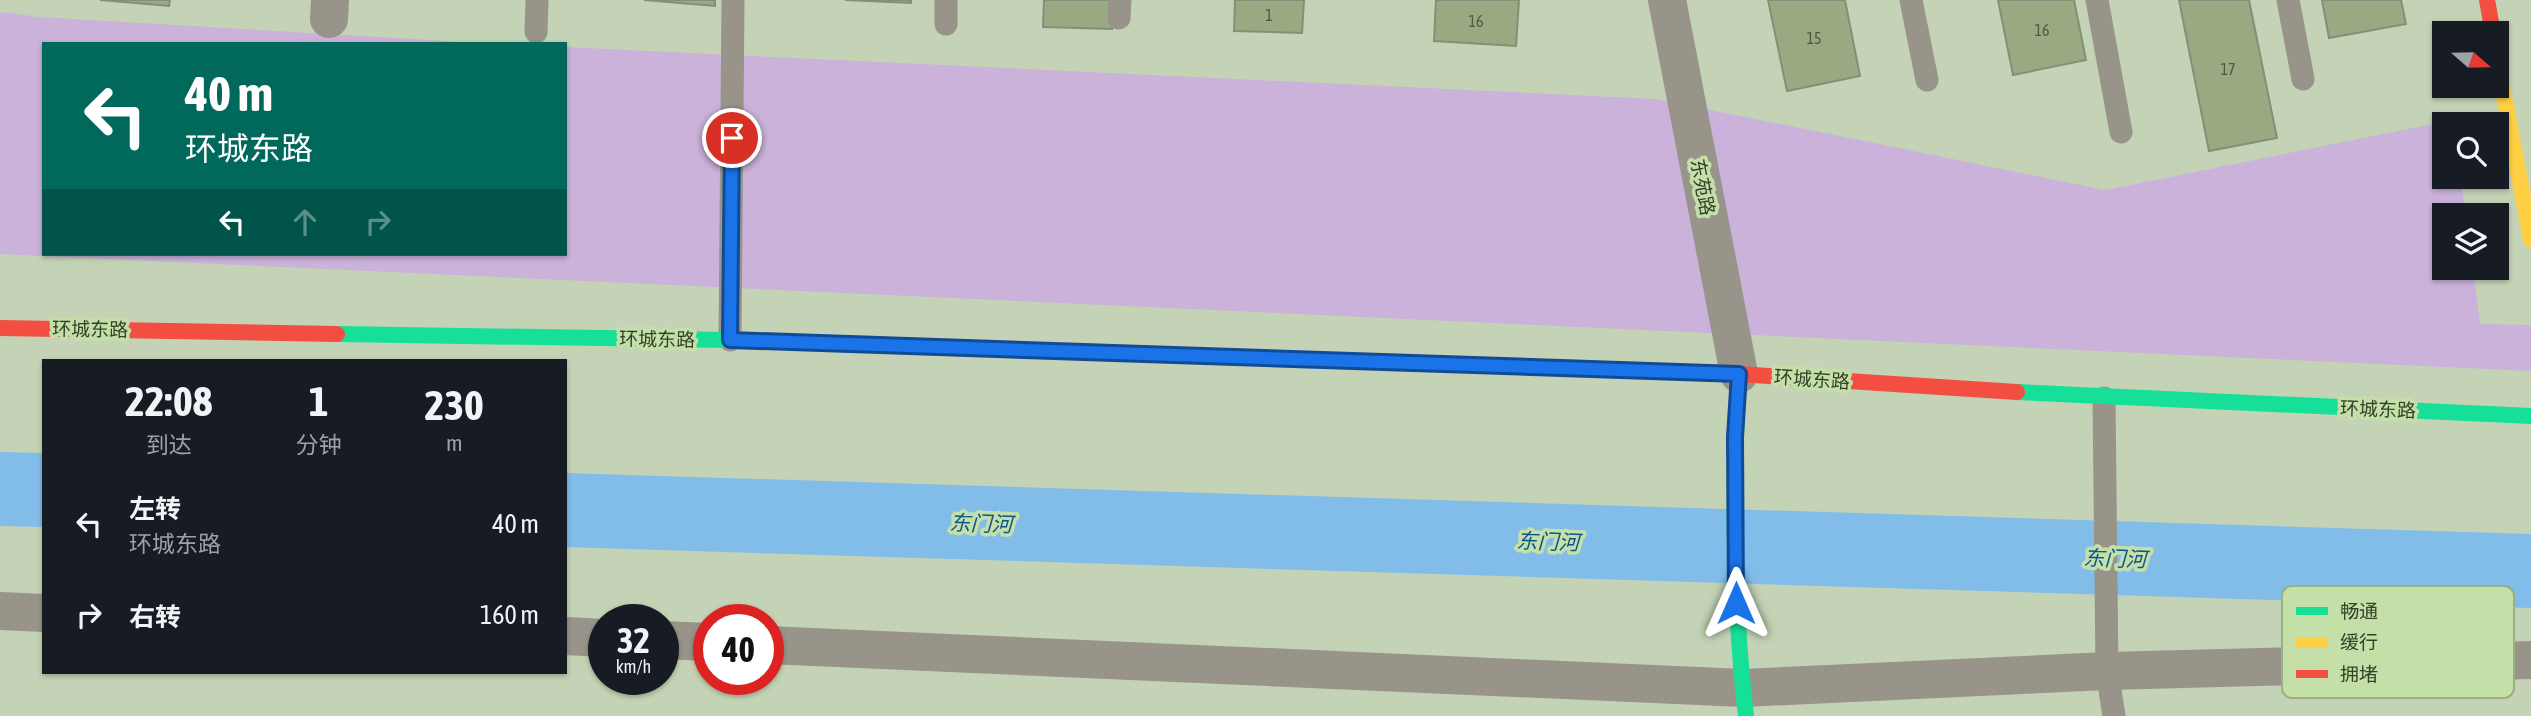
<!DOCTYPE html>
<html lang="zh">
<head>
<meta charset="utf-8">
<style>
  body { margin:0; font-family:"Asap Condensed","Noto Sans SC",sans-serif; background:#20242c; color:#f1f3f6; height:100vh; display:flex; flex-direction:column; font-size:26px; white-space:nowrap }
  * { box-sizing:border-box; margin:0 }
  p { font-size:23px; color:#9ea1a6 }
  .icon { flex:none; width:38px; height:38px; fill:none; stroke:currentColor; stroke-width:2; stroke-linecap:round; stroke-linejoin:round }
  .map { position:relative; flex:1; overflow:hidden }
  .sheet { position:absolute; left:42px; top:359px; width:525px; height:315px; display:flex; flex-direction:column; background:#171b24; border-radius:0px; box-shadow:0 2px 5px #0004 }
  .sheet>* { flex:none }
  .hud { position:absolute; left:42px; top:42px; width:525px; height:214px; border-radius:0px; box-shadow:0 2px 5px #0004; background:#00695c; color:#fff; overflow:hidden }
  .needle { width:46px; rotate:110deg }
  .tools { position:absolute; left:2432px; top:21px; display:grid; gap:14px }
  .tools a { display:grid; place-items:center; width:77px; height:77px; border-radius:0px; background:#171b24; box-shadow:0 2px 5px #0004; font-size:35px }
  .speed { position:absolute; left:588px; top:604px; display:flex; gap:14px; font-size:35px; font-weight:700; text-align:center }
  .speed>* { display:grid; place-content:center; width:91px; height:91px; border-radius:50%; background:#171b24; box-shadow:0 2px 5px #0004; line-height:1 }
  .speed small { font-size:18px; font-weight:400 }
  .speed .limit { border:10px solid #d22; background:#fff; color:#111 }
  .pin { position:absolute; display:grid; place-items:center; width:60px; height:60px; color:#fff; margin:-30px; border:4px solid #fff; border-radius:50%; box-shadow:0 2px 7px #0007 }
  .me { position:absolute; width:77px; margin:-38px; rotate:0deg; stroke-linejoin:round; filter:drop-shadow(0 0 5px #0008) }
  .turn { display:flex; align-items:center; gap:24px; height:147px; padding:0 28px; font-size:32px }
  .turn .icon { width:91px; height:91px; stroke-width:2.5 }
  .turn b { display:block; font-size:49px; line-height:60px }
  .lanes { display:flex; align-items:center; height:66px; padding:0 28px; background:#0003; justify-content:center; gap:35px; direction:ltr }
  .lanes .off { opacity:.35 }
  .eta { display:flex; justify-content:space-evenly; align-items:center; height:119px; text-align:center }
  .eta b { font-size:42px; font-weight:700; line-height:49px }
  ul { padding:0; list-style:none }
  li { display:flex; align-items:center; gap:21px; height:91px; padding:0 28px }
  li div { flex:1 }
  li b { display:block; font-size:26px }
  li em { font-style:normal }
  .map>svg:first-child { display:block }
  .green { fill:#cab2da }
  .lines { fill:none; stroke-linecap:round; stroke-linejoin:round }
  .river { stroke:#82bde9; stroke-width:74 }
  .building { fill:#99aa83; stroke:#848f78; stroke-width:2 }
  .lane { stroke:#98948a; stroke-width:23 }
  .street { stroke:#98948a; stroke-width:38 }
  .fast { stroke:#16e098; stroke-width:16 }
  .slow { stroke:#ffcf43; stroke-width:16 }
  .jam { stroke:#f24e42; stroke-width:16 }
  .route-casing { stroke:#114b97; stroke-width:18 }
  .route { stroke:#1a73e8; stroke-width:12 }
  .labels { text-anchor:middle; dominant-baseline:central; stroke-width:7; stroke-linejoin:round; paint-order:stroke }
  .number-label { font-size:16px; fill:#4e5a40 }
  .street-label { font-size:19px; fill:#354029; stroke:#c4e0a8 }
  .water-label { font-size:21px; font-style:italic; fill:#095591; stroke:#c4e0a8 }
  .key { fill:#c4e0a8; stroke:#99b082; stroke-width:2 }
  .key-label { font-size:19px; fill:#354029 }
</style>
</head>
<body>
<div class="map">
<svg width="2531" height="716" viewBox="0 0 2531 716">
  <rect width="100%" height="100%" fill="#c4d3b5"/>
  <!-- green -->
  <path class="green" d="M0,12L39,17L497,44H44V254H565V47L1657,99L2105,190L2453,120V124H2445V177H2460L2466,215H2445V268H2473L2480,324L2531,325V371L0,254Z"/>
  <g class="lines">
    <!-- river -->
    <g class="river">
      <path d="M0,489L44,490"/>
      <path d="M565,510L2531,571"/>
    </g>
  </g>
  <!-- building -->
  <g class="building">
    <path d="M100,0H170L169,6Z"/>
    <path d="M644,0H715V6Z"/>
    <path d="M845,0H911V3Z"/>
    <path d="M1044,0H1113L1112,29L1043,27Z"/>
    <path d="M1235,0H1304L1302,33L1234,31Z"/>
    <path d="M1436,0H1519L1516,46L1434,41Z"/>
    <path d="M1768,0H1845L1860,76L1787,91Z"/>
    <path d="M1998,0H2074L2086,60L2013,75Z"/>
    <path d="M2179,0H2249L2277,138L2209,151Z"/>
    <path d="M2322,0H2401L2406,24L2329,38Z"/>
  </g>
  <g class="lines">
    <!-- lane -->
    <g class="lane">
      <path d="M1911,0L1927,80"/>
      <path d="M2097,0L2121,132"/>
      <path d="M2288,0L2303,79"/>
      <path d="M1119,18L1120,0"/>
      <path d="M946,24V0"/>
      <path d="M536,32L537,0"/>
      <path d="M730,340L733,0"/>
      <path d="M2104,398L2107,671L2114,716"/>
    </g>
    <!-- street -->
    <g class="street">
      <path d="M1667,0L1739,374"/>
      <path d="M329,19L330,0"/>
      <path d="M0,611L44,613"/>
      <path d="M565,636L604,638"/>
      <path d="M663,640L709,642"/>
      <path d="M768,645L1743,688L2107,671L2531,660"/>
    </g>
    <!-- fast -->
    <g class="fast">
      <path d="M337,334L730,340L1042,351"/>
      <path d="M1739,374C1732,488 1733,603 1746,716"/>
      <path d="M2017,392L2531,416"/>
    </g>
    <!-- slow -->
    <g class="slow">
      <path d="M2497,58L2531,240"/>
      <path d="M1042,351L1614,370"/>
    </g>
    <!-- jam -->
    <g class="jam">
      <path d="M2487,0L2493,33"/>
      <path d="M0,328L337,334"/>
      <path d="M1614,370L1739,374L2017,392"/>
    </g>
  </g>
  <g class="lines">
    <!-- route casing -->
    <g class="route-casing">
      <path id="route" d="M732,138L730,340L1739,374L1735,437L1736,603"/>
    </g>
    <!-- route -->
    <use href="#route" class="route"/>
  </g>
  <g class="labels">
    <!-- number labels -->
    <g class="number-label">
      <text x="1269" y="15">1</text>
      <text x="1476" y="21">16</text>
      <text x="2042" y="30">16</text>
      <text x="1814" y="38">15</text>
      <text x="2228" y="69">17</text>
    </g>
    <!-- street labels -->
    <g class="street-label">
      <text transform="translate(1703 187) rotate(79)">东苑路</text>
      <text transform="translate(90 329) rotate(1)">环城东路</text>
      <text transform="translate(657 339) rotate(1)">环城东路</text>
      <text transform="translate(1812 379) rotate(4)">环城东路</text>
      <text transform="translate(2378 409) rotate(2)">环城东路</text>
    </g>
    <!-- water labels -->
    <g class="water-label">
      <text transform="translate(981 523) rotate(2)">东门河</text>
      <text transform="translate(1548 541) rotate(2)">东门河</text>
      <text transform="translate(2115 558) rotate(2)">东门河</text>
    </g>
  </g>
  <!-- legend -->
  <rect x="2282" y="586" width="232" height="112" rx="10" class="key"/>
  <rect x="2296" y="607" width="32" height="8" fill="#16e098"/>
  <rect x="2296" y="638" width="32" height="9" fill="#ffcf43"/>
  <rect x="2296" y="670" width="32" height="8" fill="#f24e42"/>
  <g class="key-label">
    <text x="2340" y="618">畅通</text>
    <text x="2340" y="649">缓行</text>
    <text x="2340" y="681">拥堵</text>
  </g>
</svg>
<div class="tools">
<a><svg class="needle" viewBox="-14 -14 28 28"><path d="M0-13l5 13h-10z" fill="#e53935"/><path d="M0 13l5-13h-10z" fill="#9ea1a6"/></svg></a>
<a><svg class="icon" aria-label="search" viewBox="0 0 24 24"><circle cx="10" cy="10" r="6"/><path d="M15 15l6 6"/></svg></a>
<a><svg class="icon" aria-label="layers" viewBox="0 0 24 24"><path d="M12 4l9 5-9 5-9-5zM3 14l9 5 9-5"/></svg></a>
</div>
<div class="speed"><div>32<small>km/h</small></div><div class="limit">40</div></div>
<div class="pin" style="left:732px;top:138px;background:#d93025"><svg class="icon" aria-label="arrive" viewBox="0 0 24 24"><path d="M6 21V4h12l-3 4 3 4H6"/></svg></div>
<svg class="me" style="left:1736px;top:603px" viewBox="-20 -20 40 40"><path d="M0-17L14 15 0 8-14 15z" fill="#1a73e8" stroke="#fff" stroke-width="4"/></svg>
<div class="hud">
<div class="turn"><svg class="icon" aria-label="left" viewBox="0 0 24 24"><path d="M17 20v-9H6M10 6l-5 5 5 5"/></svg><div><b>40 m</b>环城东路</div></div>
<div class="lanes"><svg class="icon" aria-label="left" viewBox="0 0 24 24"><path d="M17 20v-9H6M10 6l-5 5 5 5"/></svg><svg class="icon off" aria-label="ahead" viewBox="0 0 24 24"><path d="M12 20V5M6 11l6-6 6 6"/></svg><svg class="icon off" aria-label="right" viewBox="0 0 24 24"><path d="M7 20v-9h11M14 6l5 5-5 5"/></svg></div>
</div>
<section class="sheet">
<div class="eta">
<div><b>22:08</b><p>到达</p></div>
<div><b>1</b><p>分钟</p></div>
<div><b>230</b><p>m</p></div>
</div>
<ul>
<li><svg class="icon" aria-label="left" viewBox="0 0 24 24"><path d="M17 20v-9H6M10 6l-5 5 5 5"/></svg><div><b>左转</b><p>环城东路</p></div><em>40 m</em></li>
<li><svg class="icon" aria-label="right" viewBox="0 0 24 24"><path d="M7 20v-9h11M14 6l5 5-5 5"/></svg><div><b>右转</b></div><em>160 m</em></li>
</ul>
</section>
</div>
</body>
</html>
